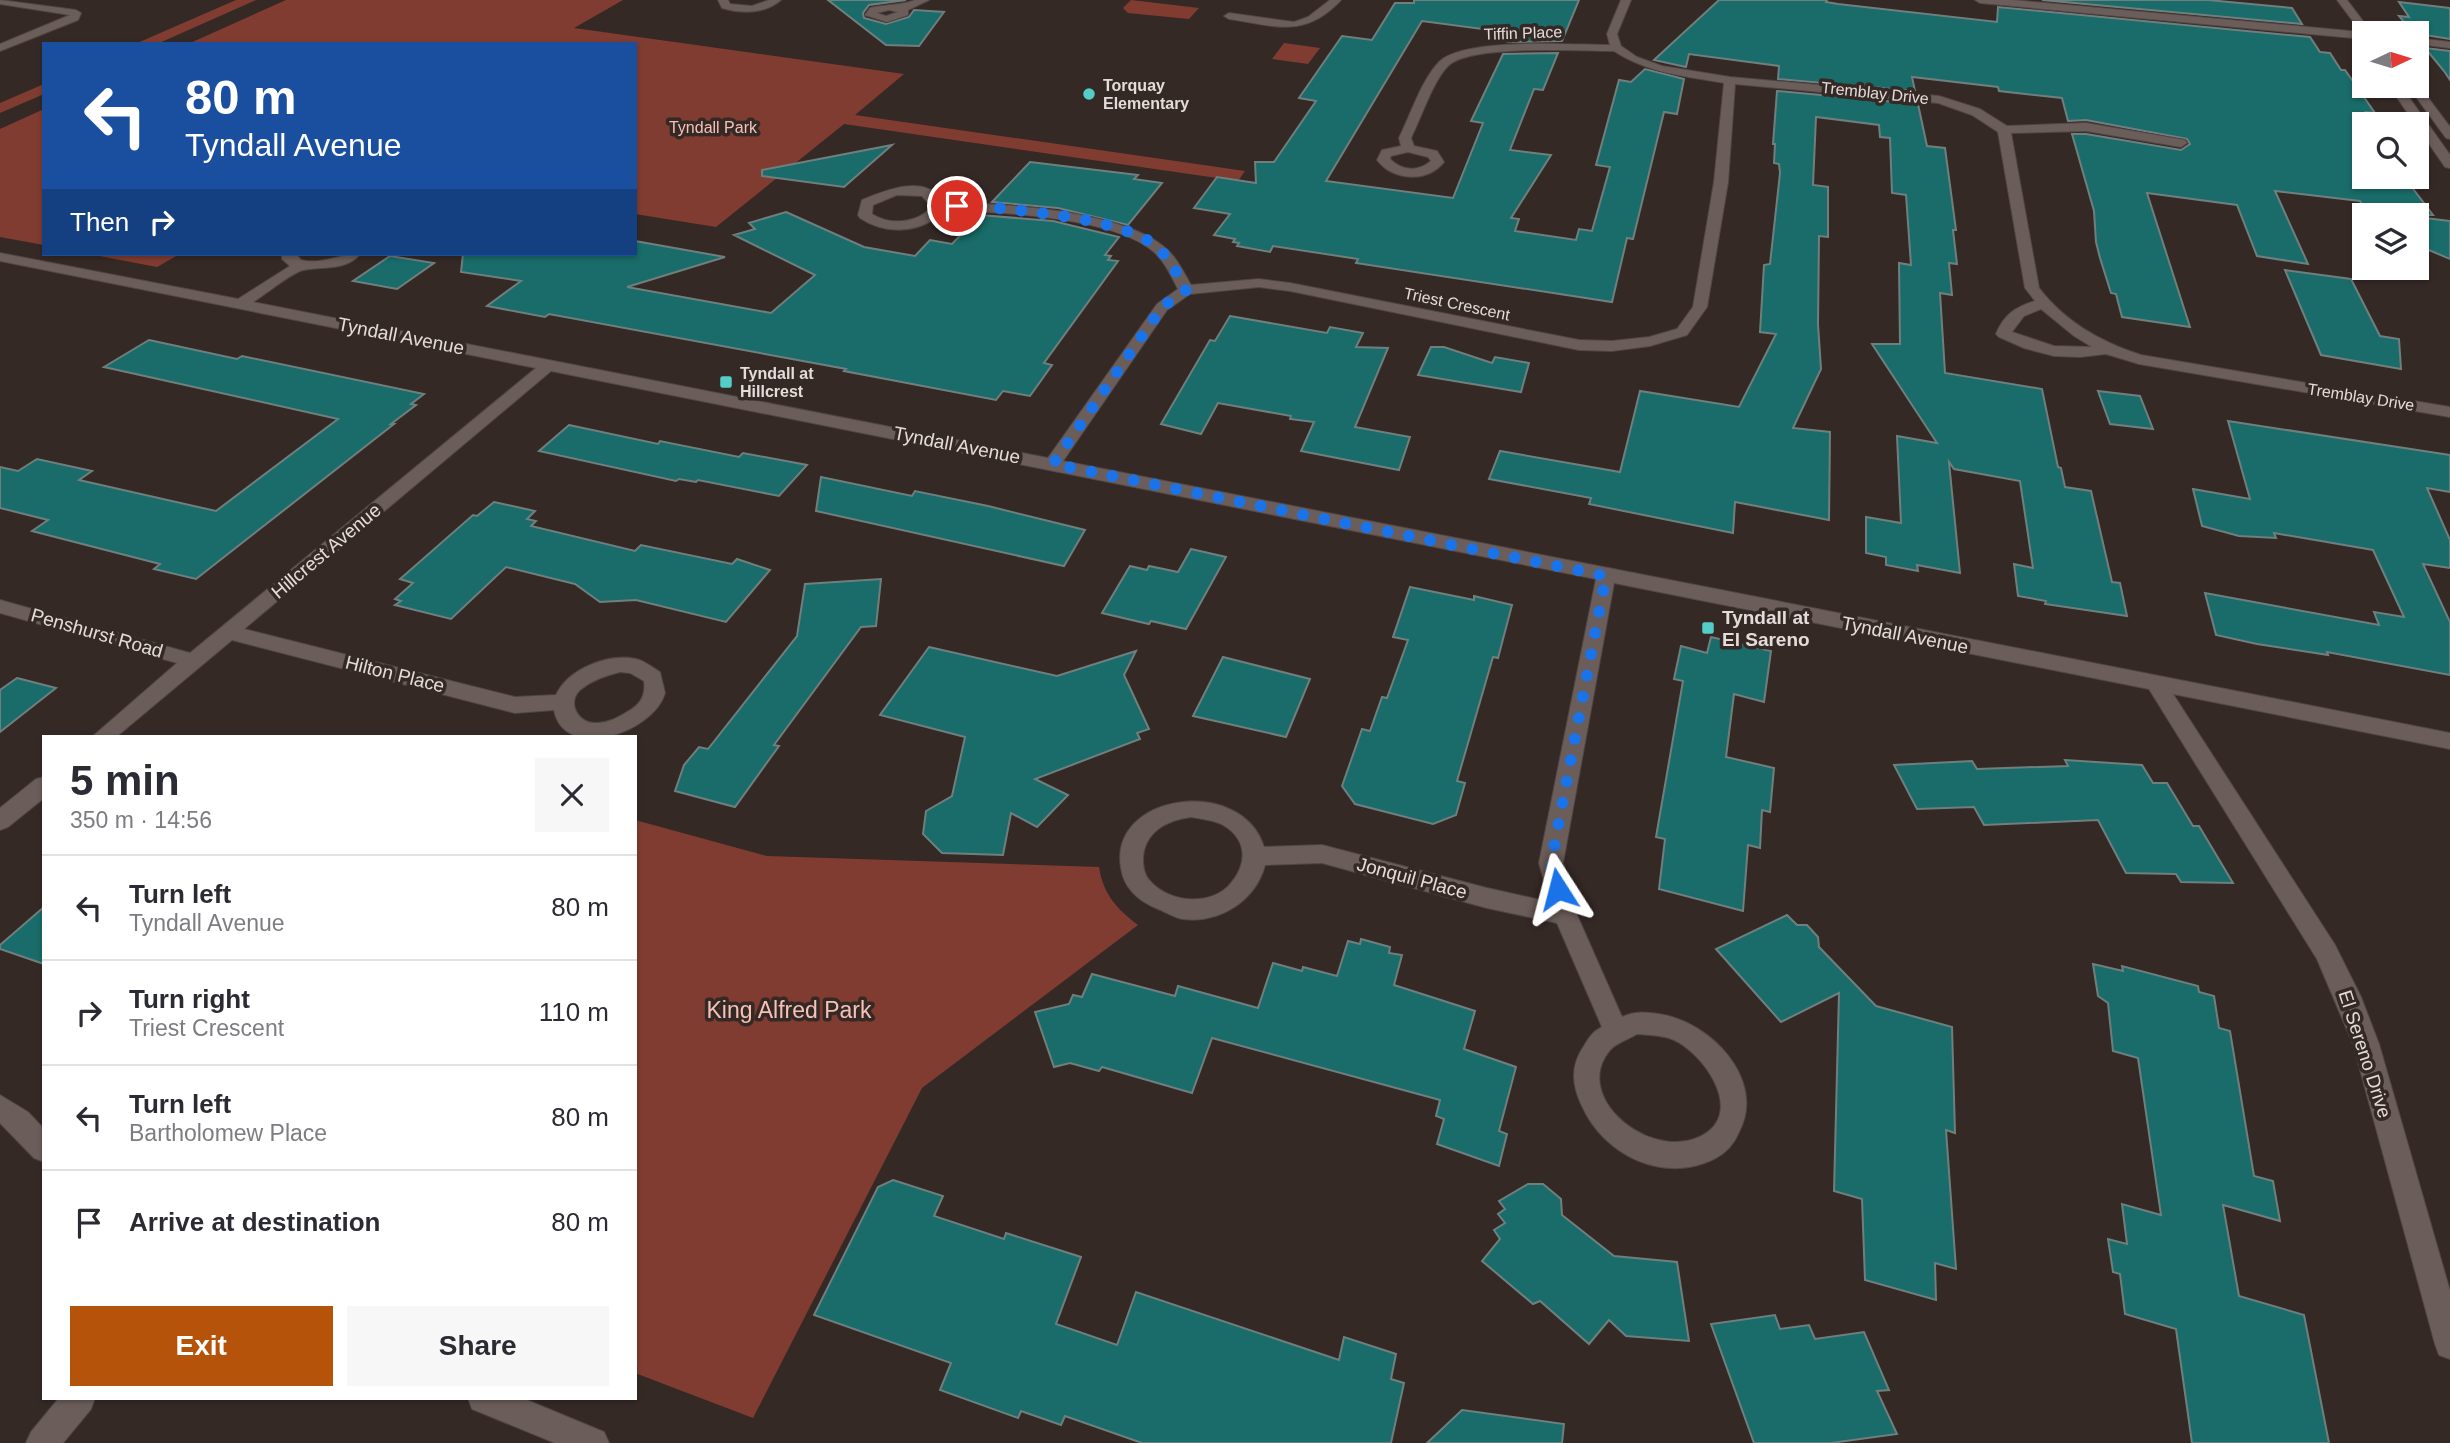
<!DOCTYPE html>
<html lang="en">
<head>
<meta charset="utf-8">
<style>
  body { margin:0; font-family:Arial,sans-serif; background:#f7f7f7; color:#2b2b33; height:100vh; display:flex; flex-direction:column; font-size:26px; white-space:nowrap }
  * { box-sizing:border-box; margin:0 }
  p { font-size:23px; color:#7c7c81 }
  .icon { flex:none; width:38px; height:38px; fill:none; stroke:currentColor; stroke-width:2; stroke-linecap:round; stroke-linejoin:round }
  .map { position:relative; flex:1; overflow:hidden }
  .drawer { position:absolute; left:42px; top:735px; width:595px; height:665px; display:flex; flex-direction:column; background:#fff; border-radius:0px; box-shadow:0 2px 5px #0004 }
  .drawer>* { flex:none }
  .guide { position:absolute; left:42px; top:42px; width:595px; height:214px; border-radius:0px; box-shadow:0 2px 5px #0004; background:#1a4fa0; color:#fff; overflow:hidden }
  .needle { width:46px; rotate:86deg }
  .buttons { position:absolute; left:2352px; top:21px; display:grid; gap:14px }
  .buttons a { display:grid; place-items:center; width:77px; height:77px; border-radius:0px; background:#fff; box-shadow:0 2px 5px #0004; font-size:35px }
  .pin { position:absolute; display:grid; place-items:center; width:60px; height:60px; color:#fff; margin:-30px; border:4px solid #fff; border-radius:50%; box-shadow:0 2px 7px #0007 }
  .me { position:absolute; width:77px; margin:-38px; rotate:351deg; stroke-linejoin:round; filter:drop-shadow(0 0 5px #0008) }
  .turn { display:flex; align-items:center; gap:24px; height:147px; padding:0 28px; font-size:32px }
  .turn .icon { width:91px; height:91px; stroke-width:2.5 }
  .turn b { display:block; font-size:49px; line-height:60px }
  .then { display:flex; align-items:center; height:66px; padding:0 28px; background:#0003; gap:14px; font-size:26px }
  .round { display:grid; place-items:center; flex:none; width:74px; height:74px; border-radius:0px; background:#f7f7f7 }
  .headline { display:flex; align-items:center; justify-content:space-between; height:119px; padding:0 28px }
  h1 { font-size:42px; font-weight:600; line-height:52px }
  .primary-button { display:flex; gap:14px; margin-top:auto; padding:14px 28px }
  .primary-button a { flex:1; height:80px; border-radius:0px; background:#b45309; color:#fff; font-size:28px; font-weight:600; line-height:80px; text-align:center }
  .primary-button a+a { background:#f7f7f7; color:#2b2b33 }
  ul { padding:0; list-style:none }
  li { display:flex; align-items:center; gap:21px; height:105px; padding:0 28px; border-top:2px solid #e1e1e2 }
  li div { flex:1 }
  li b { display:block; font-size:26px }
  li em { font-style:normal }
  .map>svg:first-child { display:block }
  .green { fill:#803c31 }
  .building { fill:#196c69; stroke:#6f7f7e; stroke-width:2 }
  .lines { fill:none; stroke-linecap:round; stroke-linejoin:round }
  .minor-casing { stroke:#504644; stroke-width:2 }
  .minor { fill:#6b5d5a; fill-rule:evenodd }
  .route { stroke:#1a73e8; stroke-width:12; stroke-dasharray:0 21.6 }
  .poi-dot { fill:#54cdc8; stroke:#352926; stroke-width:2.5 }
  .labels { text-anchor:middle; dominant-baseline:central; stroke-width:7; stroke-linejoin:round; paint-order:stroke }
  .far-street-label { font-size:16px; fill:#e4dcda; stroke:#352926 }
  .far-poi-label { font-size:16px; font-weight:bold; fill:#e4dcda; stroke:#352926; text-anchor:start }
  .far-park-label { font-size:16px; fill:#f6c2b8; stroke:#352926 }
  .street-label { font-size:19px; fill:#e4dcda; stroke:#352926 }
  .poi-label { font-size:19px; font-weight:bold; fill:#e4dcda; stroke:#352926; text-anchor:start }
  .near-park-label { font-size:23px; fill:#f6c2b8; stroke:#352926 }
</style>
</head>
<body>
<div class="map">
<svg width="2450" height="1443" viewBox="0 0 2450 1443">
  <rect width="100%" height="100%" fill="#352926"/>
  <!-- green -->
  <g class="green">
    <path d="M236,0H256L157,44H135Z"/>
    <path d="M286,0H623L574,28L904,74L855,115L1245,171L1238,181L844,124L716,227L635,214V44H188Z"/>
    <path d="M1131,0L1199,8L1189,19L1128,13L1123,8Z"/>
    <path d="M1284,43L1320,48L1308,64L1272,59Z"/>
    <path d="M44,84V94L0,113V103Z"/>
    <path d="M44,109V245L0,237V129Z"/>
    <path d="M89,254H180L157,267Z"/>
    <path d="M635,820L767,856L1099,867C1103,894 1117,909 1138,925L922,1088L753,1418L635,1373Z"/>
  </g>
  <!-- building -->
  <g class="building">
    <path d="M828,0H906L869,5L863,13L864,18L886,24L909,17L914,10L944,12L919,46L886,45Z"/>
    <path d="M1414,0H1579L1562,41L1508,42L1513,33L1422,21L1326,181L1453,198L1483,123L1471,121L1503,54L1558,53L1543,90L1534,89L1510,150L1551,155L1511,218L1519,219L1515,231L1576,240L1579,229L1592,231L1610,167L1596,165L1619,80L1631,82L1645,69L1684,79L1677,114L1664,112L1633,239L1627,238L1612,302L1356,263L1358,259L1273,246L1270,252L1237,246L1239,243L1233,242L1235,239L1214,235L1230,214L1194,208L1217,177L1256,183L1255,162H1274L1316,101L1299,98L1342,36L1372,40L1395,3H1414Z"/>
    <path d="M1719,0H1827L1826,2L1838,4L1997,22L1998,7L2310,37L2320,52L2330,53L2341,70H2345L2375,113L2366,112L2371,120L2361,119L2365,124L2364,177H2404L2433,215H2367L2360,201L2275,191L2308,264L2257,256L2237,205L2147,193L2190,327L2122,317L2116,294L2111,293L2100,258L2096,242L2094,211L2072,134H2086L2181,150L2190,144L2187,139L2086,120L2068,121L2062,98L1999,91L1998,87L1912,77L1915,91L1778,79L1779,66L1689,54L1686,67L1654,60Z"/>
    <path d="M2042,0H2208L2292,8L2302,24Z"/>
    <path d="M2399,2L2450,8V39L2413,33L2399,16L2409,17Z"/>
    <path d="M2425,48L2450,51V80L2444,71Z"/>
    <path d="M1777,91L1918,104L1927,146L1945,148L1956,230H1953L1957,264L1949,263L1952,295L1940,293L1945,373L2042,389L2058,467L2061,468L2065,487L2091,491L2112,582L2120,583L2127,616L2045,604L2046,601L2018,596L2014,564L2033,568L2020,481L1954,469L1949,462L1960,573L1917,565L1918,571L1886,565V557L1866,553V517L1901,523L1897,436L1937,443L1872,344H1900L1899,263L1911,265L1906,195L1892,193L1890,138L1880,137L1879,125L1816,117L1813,185L1828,187V237L1819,236L1818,324L1821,369L1793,428L1830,432L1829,520L1735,502L1733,533L1589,504L1591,498L1489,479L1500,451L1620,472L1640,391L1739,407L1776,334L1760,332L1764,265L1770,264L1780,173L1779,164L1774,163L1775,144H1773Z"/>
    <path d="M892,145L844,187L762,176V170Z"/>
    <path d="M1030,162L1138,175L1134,179L1162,183L1128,225L1058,208L992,202Z"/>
    <path d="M786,212L864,247L915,256L930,240L952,244L980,215L1053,221L1119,237L1105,255L1111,256L1108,260L1118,261L1044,363L1052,365L1030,396L1003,391L996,400L844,371L846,369L549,314L545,317L487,306L521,281L461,272L463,254H635V241L725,257L627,287L771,313L815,275L734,235L755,229L749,223Z"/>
    <path d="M2417,217L2450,221V259L2417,245Z"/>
    <path d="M390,256L434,263L397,289L353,281Z"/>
    <path d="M2285,270L2351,279L2380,336L2399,339L2401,369L2321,355Z"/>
    <path d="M1230,316L1327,333L1330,327L1363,333L1356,347L1388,348L1355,427L1410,437L1399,470L1301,451L1314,422L1290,419L1291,416L1218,403L1201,434L1161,424L1210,340L1215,341Z"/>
    <path d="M149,340L237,359L242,356L424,394L411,404L416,405L391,424H394L196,579L154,569L160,564L32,531L48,520L0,508V467L18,471L37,459L92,471L79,480L216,511L338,419L104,367Z"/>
    <path d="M1431,347H1444L1492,363L1495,357L1529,363L1521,392L1418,375Z"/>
    <path d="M2098,391L2140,396L2153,429L2110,424Z"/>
    <path d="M2228,421L2450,455V492L2427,488L2450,540V568L2423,564L2450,622V675L2327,652L2328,655L2257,644L2216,635L2205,593L2379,625L2374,612L2404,617L2373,550L2274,533L2276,538L2239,536L2202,526L2193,489L2250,499Z"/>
    <path d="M569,425L658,444L660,441L739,457L743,453L807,465L779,496L698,480L696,482L679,479L676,481L539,451Z"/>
    <path d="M821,477L912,496L915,491L988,506L1085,530L1064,566L816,511Z"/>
    <path d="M494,502L535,511L527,519L536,521L531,526L635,551L641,545L732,564L737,559L770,570L726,622L636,600L600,602L575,584L506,567L451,619L395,605L401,601L395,599L413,583L400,579L473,515L477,516Z"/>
    <path d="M1191,549L1226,557L1186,629L1151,621L1149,624L1102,613L1130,566L1147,570L1149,566L1178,572Z"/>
    <path d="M881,579L876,626L861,627L774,745L779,746L735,807L675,791L684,765L699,747L708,749L797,636L805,584Z"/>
    <path d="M1410,587L1474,600V596L1512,605L1498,658L1493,657L1457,781L1465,783L1456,815L1433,824L1355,804L1342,786L1362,729L1370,731L1382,697L1387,698L1408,640L1393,637Z"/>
    <path d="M1711,637L1771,651L1764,702L1734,694L1726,757L1774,768L1770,812L1762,810L1760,848L1748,845L1743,911L1659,889L1665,839L1656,837L1683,681L1674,679L1681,646L1707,653Z"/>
    <path d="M929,647L1057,676L1136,651L1124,675L1149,729L1137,733L1140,739L1035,779L1068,795L1037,827L1011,813L1003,855L942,853L923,834L926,811L952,796L965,737L880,715Z"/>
    <path d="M1223,657L1310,679L1286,737L1193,716Z"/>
    <path d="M17,678L56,688L0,732V690Z"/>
    <path d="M2065,760L2142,765L2153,783H2167L2193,826H2199L2233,883L2181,882L2176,874L2126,873L2098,820L1984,825L1974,807L1917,809L1894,765L1972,761L1977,769L2068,766Z"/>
    <path d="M44,907V964L0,949V945Z"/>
    <path d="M1787,915L1797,925H1807L1818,937L1819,947L1876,1006L1952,1027L1955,1133L1946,1130L1956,1269L1935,1263L1936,1300L1865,1280L1862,1199L1834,1191L1839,993L1781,1022L1716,949Z"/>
    <path d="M1361,939L1390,947L1389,953L1402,955L1394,985L1475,1011L1464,1049L1516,1067L1499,1131L1507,1134L1499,1166L1437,1144L1444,1119L1436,1116L1440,1100L1212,1038L1192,1093L1102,1067L1099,1071L1070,1063L1054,1067L1035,1012L1069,1004L1073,995L1082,997L1092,974L1175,996L1178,986L1258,1008L1273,963L1302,971L1303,967L1337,976L1348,941L1360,944Z"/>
    <path d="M2093,964L2123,971L2122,966L2198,986L2199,992L2214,996L2219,1028L2230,1031L2254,1176L2273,1181L2280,1221L2223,1205L2239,1296L2304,1315L2329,1443H2192L2176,1329L2125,1314L2120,1274L2113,1272L2108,1239L2127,1244L2122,1204L2161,1215L2138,1058L2113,1051L2108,1003L2098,996Z"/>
    <path d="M893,1180L943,1196L934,1216L1004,1239L1006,1233L1081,1257L1056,1324L1117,1345L1136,1292L1339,1360L1344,1337L1396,1354L1391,1379L1404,1383L1391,1443H1142L1065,1416L1061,1425L1021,1411L1018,1418L940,1390L951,1363L814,1315L878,1187Z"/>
    <path d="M1528,1184H1543L1561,1199L1562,1215L1614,1256L1677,1262L1689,1341L1626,1336L1609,1320L1589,1344L1540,1301L1533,1304L1482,1261L1500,1239L1494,1230L1505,1223L1498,1214L1505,1209L1499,1201Z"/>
    <path d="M1775,1315L1780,1329L1809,1325L1815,1339L1864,1332L1889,1390L1877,1391L1897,1434L1831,1443H1754L1711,1324Z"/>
    <path d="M1462,1410L1564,1424L1562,1443H1427Z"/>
  </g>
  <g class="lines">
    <!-- minor casing -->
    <g class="minor-casing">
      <g id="minor">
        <path d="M0,0L76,10L81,13L78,20L0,51V44L70,15L0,4Z"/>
        <path d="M718,0H728L730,4L752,6L769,0H781C765,14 742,14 722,8Z"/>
        <path d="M915,0H929L908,10V15L887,22L865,15L870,8C886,4 900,6 915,0ZM889,10L898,12L886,16L877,13Z"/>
        <path d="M1330,0H1341C1304,39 1276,26 1229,19L1224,16L1229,13L1294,22L1308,17Z"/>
        <path d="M1621,0H1631L1617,34L1621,46L1637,57L1662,66L1730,77L1939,96L1980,109L2007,126L2086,123L2185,140L2187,143L2181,147L2086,131L2011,133L2039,288C2065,322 2101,342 2141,355L2450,407V417L2139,364L2106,354L2080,357L2054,356L2024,348L1999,337L1996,334C2004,315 2015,307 2035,301L2025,288L1998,132L1972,115L1938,103L1735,84L1728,182L1707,307L1687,335L1650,346L1612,351L1579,350L1290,291L1259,287L1190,294L1167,310L1063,461L2450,733V749L2173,694L2335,945L2361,997L2379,1044L2450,1291V1359L2439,1355L2435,1344L2353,1044L2317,959L2149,689L1614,583L1563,863L1577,915L1622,1017C1635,1011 1645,1012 1659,1014C1709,1021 1767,1079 1739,1132C1734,1144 1726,1153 1714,1159C1663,1184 1604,1155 1582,1106C1572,1085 1570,1066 1584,1046C1589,1038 1592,1032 1602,1027L1557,923L1487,908L1322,863L1265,865C1256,900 1220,924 1183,919C1175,918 1166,912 1158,909C1139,901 1124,889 1121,868C1108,793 1242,775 1264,847L1322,845L1487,888L1550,902L1539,863L1596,579L551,371L244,629L515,697L556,695C568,669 608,653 636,659C645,661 653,668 660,672L665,693C653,734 564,762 554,710L515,713L232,640L116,737H92L177,663L0,613V600L190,653L536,368L0,261V253L238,299L290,266L282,259V254H296L301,260C322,265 339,254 360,254C346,271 323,266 304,270C292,272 265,295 253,302L1048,458L1157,304L1178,289C1171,276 1165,262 1154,252C1115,217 995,211 943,211C922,234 885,235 860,218L858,215L862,200C886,190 927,173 944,203C1000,203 1119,210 1163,246C1176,256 1183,271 1191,285L1259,279L1290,283L1579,340L1612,341L1649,337L1677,329L1693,307L1714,182L1724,83C1685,76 1647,73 1614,51C1581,51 1469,44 1448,66C1433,81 1421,118 1411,138L1414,146L1437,151L1444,162C1427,183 1393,181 1377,160L1382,150L1401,146L1399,138C1411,114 1421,81 1439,62C1463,37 1575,45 1610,45L1607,34ZM1408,152L1428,157L1431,161C1418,172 1402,171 1390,159L1391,156ZM897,195L922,196L932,207C917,223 891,226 872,214L873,205ZM2041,309L2074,336L2092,347L2054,346L2012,332L2024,316ZM620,672L630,673L644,681C646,696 640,705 627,712C617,718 608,723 596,723C579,724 566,703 580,690C592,680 605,676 620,672ZM1191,817C1201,819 1214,820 1223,825C1247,839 1248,863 1231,883C1212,907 1168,903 1149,880C1144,874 1143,866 1143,859C1144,832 1167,820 1191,817ZM1637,1034C1649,1035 1663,1035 1674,1040C1701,1052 1741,1105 1709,1131C1660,1169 1568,1100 1610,1050C1616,1043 1629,1039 1637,1034Z"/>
        <path d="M1975,0H2013L2361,32L2337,0H2347L2372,33H2364V39L1980,3Z"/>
        <path d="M2417,38L2450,42V48L2417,44Z"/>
        <path d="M2417,83L2450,127V139L2446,138L2408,86H2417Z"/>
        <path d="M2389,86H2401L2450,155V168L2445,167Z"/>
        <path d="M44,777V798L8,827L0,830V808L36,779Z"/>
        <path d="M0,1095L28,1112L44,1129V1162L34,1158L0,1123Z"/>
        <path d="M59,1398H95L91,1409L63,1443H26L31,1432Z"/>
        <path d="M468,1398H522L604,1432L609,1443H555L472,1409Z"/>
      </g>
    </g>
    <!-- minor -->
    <use href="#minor" class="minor"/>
  </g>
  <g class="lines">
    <!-- route -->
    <path class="route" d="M957,206L975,205C1022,212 1126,217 1159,249C1171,260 1178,276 1186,290L1162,307L1053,464L1606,576L1551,863L1558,889"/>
  </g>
  <!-- markers -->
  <g class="poi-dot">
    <circle cx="1089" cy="94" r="7"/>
    <rect x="719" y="375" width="14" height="14" rx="3.5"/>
    <rect x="1701" y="621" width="14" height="14" rx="3.5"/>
  </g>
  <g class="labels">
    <!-- far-street labels -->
    <g class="far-street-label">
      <text transform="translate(1523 33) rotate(-2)">Tiffin Place</text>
      <text transform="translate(1875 93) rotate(6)">Tremblay Drive</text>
      <text transform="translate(1457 304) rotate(12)">Triest Crescent</text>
      <text transform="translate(2361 397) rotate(9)">Tremblay Drive</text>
    </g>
    <!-- far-poi labels -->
    <g class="far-poi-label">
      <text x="1103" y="85">Torquay<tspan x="1103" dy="18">Elementary</tspan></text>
      <text x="740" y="373">Tyndall at<tspan x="740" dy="18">Hillcrest</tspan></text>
    </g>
    <!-- far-park labels -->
    <g class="far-park-label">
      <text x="713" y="127">Tyndall Park</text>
    </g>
    <!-- street labels -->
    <g class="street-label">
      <text transform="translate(401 336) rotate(11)">Tyndall Avenue</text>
      <text transform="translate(957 445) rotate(11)">Tyndall Avenue</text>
      <text transform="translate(326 551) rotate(-40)">Hillcrest Avenue</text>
      <text transform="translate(97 633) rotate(16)">Penshurst Road</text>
      <text transform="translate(1905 635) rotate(11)">Tyndall Avenue</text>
      <text transform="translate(395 674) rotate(14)">Hilton Place</text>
      <text transform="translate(1412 878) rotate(15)">Jonquil Place</text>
      <text transform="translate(2365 1054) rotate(72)">El Sereno Drive</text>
    </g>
    <!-- poi labels -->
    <g class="poi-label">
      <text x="1722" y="617">Tyndall at<tspan x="1722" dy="22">El Sareno</tspan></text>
    </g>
    <!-- near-park labels -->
    <g class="near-park-label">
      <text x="789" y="1010">King Alfred Park</text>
    </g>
  </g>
</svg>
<div class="buttons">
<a><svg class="needle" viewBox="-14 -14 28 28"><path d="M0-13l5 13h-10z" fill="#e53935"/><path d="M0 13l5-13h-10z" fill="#7c7c81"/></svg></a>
<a><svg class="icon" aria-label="search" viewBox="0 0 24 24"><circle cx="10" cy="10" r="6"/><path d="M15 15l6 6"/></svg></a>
<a><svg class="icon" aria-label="layers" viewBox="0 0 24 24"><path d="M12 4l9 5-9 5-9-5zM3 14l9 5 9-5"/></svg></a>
</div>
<div class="pin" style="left:957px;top:206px;background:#d93025"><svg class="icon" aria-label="arrive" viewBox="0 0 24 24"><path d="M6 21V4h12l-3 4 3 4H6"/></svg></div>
<svg class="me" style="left:1558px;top:889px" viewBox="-20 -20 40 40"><path d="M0-17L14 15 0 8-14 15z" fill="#1a73e8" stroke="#fff" stroke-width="4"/></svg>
<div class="guide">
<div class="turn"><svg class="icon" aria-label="left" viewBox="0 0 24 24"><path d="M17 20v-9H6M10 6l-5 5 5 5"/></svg><div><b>80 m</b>Tyndall Avenue</div></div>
<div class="then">Then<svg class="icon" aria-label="right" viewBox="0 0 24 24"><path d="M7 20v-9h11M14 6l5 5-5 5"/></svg></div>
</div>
<section class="drawer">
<div class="headline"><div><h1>5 min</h1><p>350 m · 14:56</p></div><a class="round"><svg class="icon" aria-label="close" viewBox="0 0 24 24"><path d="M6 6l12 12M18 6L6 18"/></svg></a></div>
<ul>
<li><svg class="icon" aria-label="left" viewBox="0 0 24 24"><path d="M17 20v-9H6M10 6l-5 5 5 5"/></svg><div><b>Turn left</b><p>Tyndall Avenue</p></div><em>80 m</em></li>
<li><svg class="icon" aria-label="right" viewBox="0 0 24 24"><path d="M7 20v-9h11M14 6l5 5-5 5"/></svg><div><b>Turn right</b><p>Triest Crescent</p></div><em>110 m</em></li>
<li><svg class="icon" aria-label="left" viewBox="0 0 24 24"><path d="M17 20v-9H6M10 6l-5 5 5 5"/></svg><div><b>Turn left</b><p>Bartholomew Place</p></div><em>80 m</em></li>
<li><svg class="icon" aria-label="arrive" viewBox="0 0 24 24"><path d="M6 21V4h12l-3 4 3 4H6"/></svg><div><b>Arrive at destination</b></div><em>80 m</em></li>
</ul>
<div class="primary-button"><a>Exit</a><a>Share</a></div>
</section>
</div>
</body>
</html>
